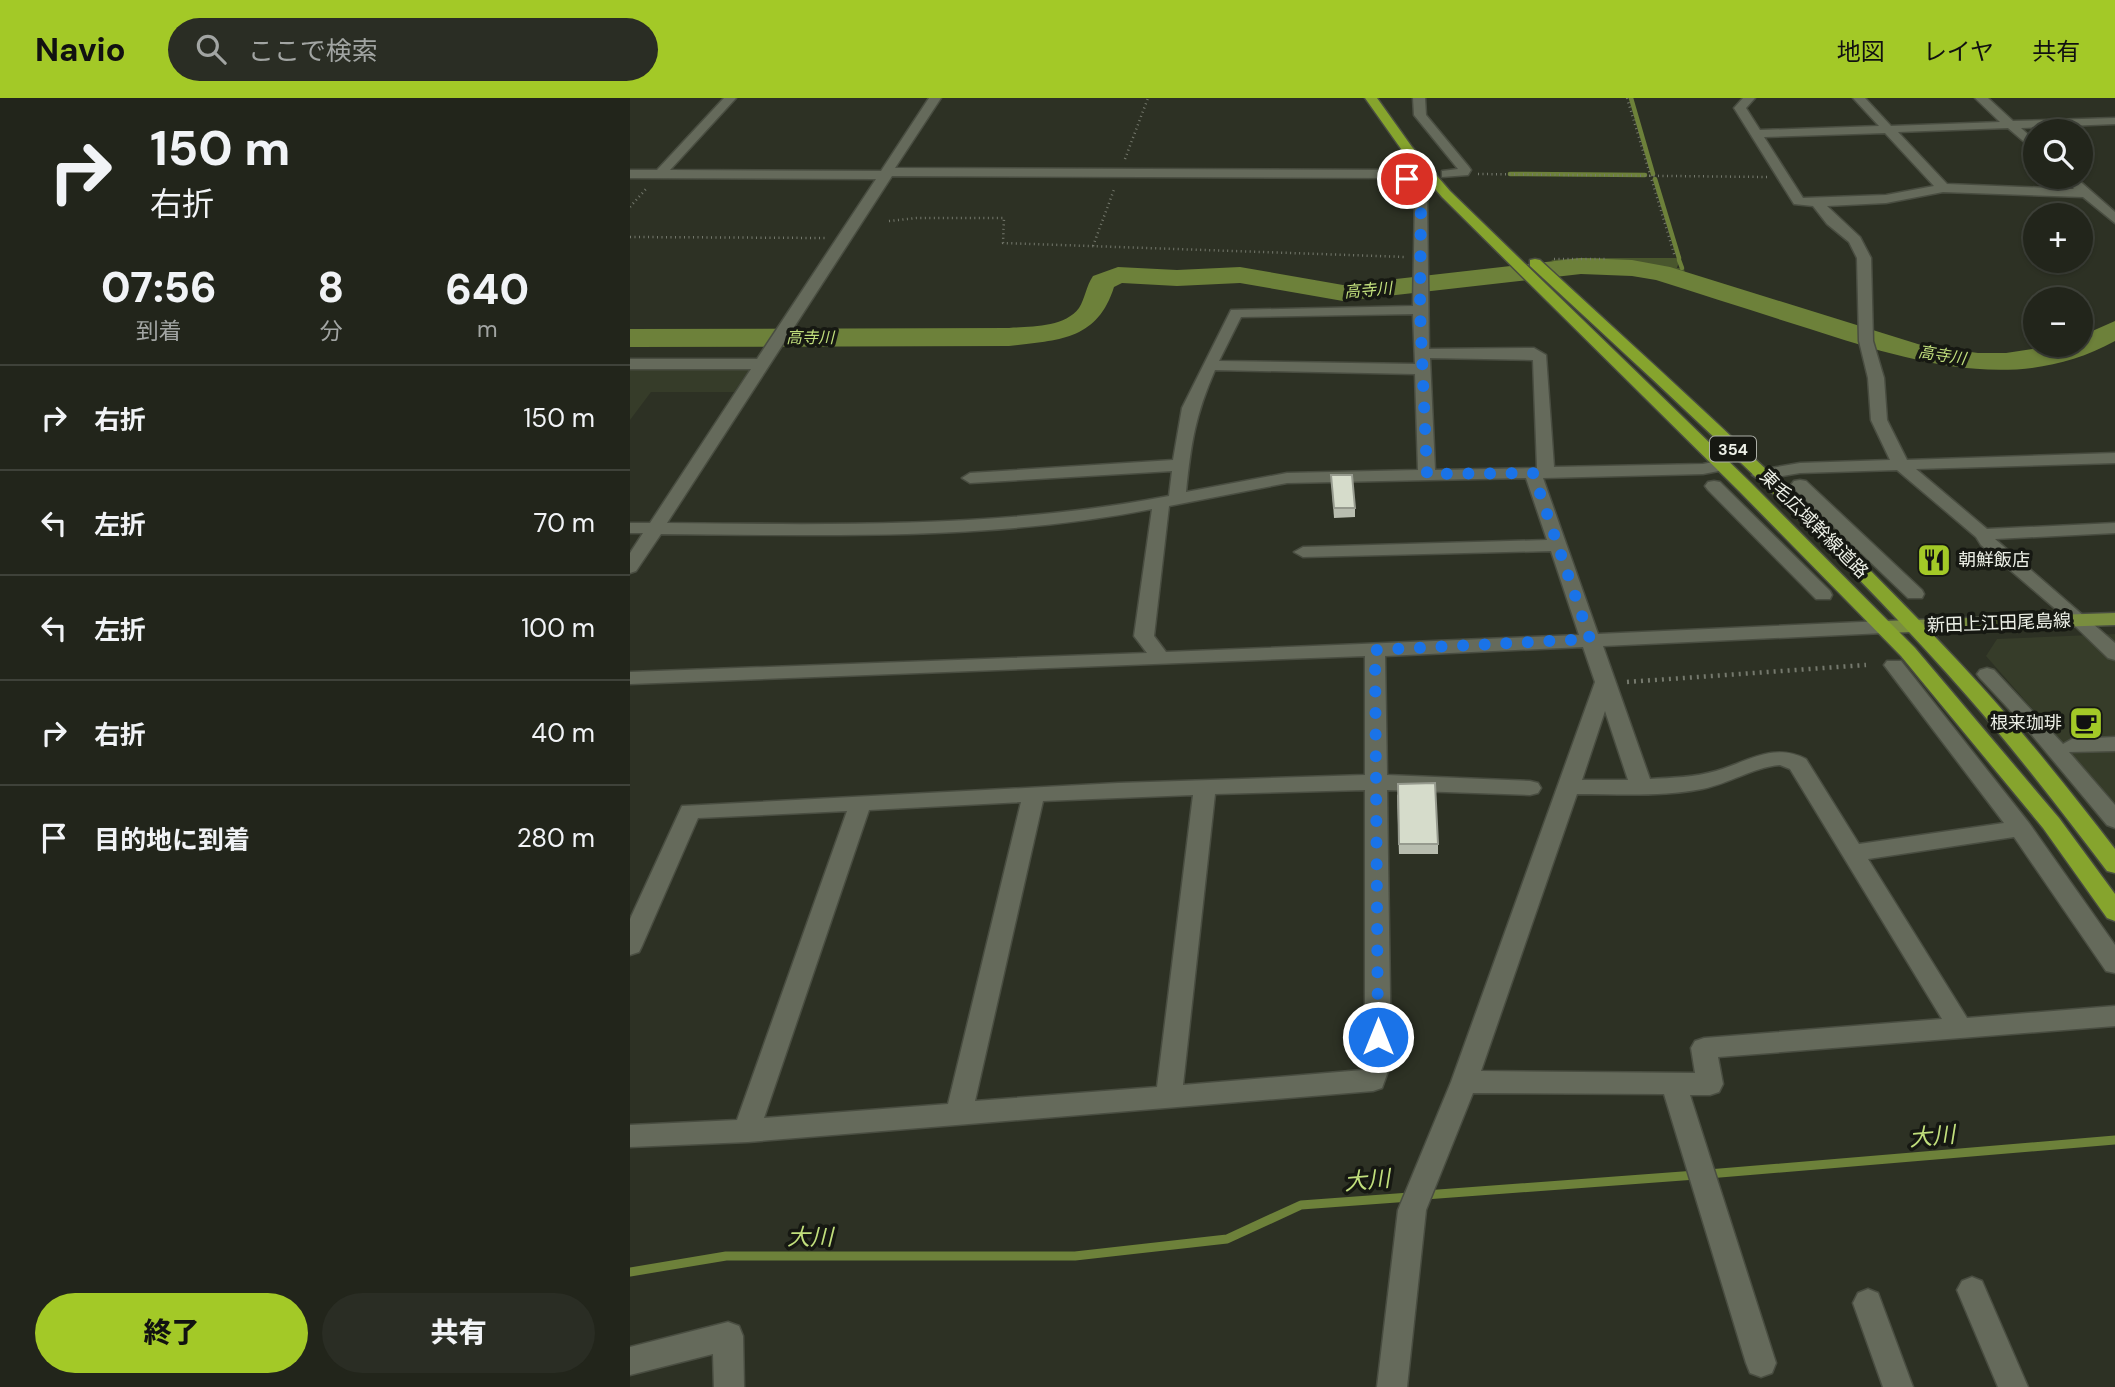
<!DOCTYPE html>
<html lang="ja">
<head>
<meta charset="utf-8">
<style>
  body { margin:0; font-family:"DM Sans","Noto Sans JP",sans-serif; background:#2a2d24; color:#f1f3f6; height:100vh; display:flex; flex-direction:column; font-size:26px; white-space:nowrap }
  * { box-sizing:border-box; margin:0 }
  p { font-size:23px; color:#a2a5a3 }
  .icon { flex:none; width:38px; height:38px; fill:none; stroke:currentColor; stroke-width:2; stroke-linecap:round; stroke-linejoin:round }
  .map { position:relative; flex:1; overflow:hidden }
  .panel { display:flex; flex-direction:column; background:#22251b; width:630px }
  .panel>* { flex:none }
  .banner { background:#22251b; color:#f1f3f6; overflow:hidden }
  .tools { position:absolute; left:1393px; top:21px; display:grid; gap:14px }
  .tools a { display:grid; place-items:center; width:70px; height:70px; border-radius:50%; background:#22251b; box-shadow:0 2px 5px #0004,0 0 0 2px #3f423a; font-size:35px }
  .pin { position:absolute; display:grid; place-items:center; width:60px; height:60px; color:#fff; margin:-30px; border:4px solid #fff; border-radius:50%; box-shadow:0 2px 7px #0007 }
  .me { position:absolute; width:77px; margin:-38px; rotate:0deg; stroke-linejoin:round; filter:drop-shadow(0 0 5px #0008) }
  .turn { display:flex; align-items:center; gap:24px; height:147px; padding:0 35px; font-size:32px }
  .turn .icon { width:91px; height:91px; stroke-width:2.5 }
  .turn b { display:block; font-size:49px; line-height:60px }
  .eta { display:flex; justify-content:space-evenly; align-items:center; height:119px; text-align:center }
  .eta b { font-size:42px; font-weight:800; line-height:49px }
  .action { display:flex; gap:14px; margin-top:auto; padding:14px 35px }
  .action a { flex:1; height:80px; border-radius:42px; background:#a3c927; color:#111; font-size:28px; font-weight:800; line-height:80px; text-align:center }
  .action a+a { background:#2a2d24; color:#f1f3f6 }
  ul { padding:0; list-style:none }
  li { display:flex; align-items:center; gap:21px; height:105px; padding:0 35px; border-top:2px solid #3f423a }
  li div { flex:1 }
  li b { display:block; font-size:26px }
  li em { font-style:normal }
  header { display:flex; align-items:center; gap:42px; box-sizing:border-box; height:98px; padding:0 35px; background:#a3c927; color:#111 }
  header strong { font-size:33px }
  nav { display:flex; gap:38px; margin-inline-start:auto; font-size:24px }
  .search { width:490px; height:63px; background:#2a2d24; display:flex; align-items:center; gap:18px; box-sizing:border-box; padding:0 24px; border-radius:38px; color:#a2a5a3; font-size:26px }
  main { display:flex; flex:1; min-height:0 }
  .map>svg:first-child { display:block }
  .built { fill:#363c29 }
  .green { fill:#49562d }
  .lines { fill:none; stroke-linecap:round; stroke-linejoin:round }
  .stream-far1 { stroke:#6d813a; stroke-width:4.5 }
  .stream { stroke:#6d813a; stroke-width:9 }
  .river { fill:#6d813a; fill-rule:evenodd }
  .minor-casing { stroke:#494d41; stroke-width:3 }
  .major-casing { stroke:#494d41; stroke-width:3 }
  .highway-casing { stroke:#494d41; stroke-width:3 }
  .path-far1 { stroke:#75796d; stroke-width:2.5; stroke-dasharray:1 3.5; stroke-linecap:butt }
  .path { stroke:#75796d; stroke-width:4.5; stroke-dasharray:2 5; stroke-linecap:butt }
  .minor { fill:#656a5b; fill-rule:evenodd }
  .major { fill:#798d3f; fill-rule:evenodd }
  .highway { fill:#86a42d; fill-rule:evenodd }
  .wall { fill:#b8bdaf }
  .building { fill:#d6dccb; stroke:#969a8e; stroke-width:2 }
  .route { stroke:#1a73e8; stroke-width:12; stroke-dasharray:0 21.6 }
  .labels { text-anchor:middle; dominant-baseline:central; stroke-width:7; stroke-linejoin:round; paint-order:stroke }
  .far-water-label { font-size:16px; font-style:italic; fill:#c1df7c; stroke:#161812 }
  .shield { fill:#161812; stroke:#acafa7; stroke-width:2 }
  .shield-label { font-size:16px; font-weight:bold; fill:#edf0e7 }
  .street-label { font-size:18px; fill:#edf0e7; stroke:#161812 }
  .poi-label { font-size:18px; fill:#edf0e7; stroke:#161812; text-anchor:start }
  .near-water-label { font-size:23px; font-style:italic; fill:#c1df7c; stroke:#161812 }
</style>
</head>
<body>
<header>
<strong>Navio</strong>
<div class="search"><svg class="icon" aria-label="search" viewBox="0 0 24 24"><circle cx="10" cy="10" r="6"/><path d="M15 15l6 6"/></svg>ここで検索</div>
<nav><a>地図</a><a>レイヤ</a><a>共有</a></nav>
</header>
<main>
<section class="panel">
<div class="banner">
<div class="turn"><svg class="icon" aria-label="right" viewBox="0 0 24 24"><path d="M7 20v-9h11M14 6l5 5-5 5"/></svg><div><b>150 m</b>右折</div></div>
</div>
<div class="eta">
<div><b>07:56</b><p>到着</p></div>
<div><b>8</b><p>分</p></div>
<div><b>640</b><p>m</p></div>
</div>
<ul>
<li><svg class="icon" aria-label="right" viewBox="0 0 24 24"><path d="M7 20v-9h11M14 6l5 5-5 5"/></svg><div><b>右折</b></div><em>150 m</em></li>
<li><svg class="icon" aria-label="left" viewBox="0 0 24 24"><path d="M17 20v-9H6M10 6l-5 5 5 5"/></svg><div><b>左折</b></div><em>70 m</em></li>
<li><svg class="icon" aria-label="left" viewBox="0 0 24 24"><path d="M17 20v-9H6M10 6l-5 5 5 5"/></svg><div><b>左折</b></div><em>100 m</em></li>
<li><svg class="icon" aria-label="right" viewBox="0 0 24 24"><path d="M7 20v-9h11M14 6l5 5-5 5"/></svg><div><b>右折</b></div><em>40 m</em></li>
<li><svg class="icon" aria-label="arrive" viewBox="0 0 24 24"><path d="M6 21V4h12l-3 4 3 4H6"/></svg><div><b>目的地に到着</b></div><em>280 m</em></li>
</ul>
<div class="action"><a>終了</a><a>共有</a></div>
</section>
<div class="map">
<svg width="1485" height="1289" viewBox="0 0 1485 1289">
  <rect width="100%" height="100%" fill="#2d3124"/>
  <!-- built -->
  <g class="built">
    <path d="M0,268L121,269L104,294H21L0,322Z"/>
    <path d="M1485,536V705L1356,558L1367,541Z"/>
  </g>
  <!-- green -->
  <path class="green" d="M949,160H1050L1047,170H1054L1055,176L1227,228L1226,232C1131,202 1030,157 929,168L921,162Z"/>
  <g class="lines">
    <!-- stream-far1 -->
    <g class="stream-far1">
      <path d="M1001,0L1023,76"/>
      <path d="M880,76L1015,77"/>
      <path d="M1025,81L1049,160"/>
      <path d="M1049,162L1052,170"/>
    </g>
    <!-- stream -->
    <g class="stream">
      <path d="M1078,1076L1485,1042"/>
      <path d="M795,1097L1066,1077"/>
      <path d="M0,1174L96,1158H445L597,1141L671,1107L780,1099"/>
    </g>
    <!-- river -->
    <path class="river" d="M951,160L1002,162L1040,169L1291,247L1348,255H1376L1429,247H1451V238L1485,223V243C1386,298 1280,263 1180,231C1129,215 1077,198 1026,182L1002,178L951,176L713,203L610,185L547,188L492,185L484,189C467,243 428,242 379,248L0,249V231L379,230C401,228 434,230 449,210C455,201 456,188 463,178L488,169L547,172L610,169L713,187Z"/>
    <!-- minor casing -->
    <g class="minor-casing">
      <g id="minor">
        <path d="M94,0H106L40,72L251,73L299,0H311L265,70L770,72L793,75V81L785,83L797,98L799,251L904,250L916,257L924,369L1073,366L1093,362L1101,367L1099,371L1073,376L913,380L968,536L1254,523L1264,529L1254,535L973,548L1020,681C1042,680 1065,679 1086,673C1117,664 1143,644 1176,661L1229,746L1374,725L1254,567L1257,563H1271L1399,725L1485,847V875L1476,873L1384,739L1238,761L1337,920L1485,908V928L1088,959L1093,986L1089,994L1080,997H1060L1146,1265L1142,1275L1131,1279L1120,1275L1116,1265L1034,996L843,995L796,1112L777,1289H747L768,1112L821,984L965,584L953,549L755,558L757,677L900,683L908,685L911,690L908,695L900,697L757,692L761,965L752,990L743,993L118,1044L0,1049V1027L107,1022L217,713L68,720L12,848L9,854L0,857V821L52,708L488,685L735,677V558L0,586V574L517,555L504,538L522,411C361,443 194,437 31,436L6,473L0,475V455L13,435H0V425H20L121,271H0V261H127L246,81L0,80V72H27ZM262,78L769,80L785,98L783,208L601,212L552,310L543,362L340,375L332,380L340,385L542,373L539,398C374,430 205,427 37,425ZM783,216L785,266L589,263L611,219ZM800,260L903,262L907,370L805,372ZM585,272L785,276L788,372L657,375L556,394C561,345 565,318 585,272ZM896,380L917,442L673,449L664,454L673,459L921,453L949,537L536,554L524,538L539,408L657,385ZM975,613L998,682H952ZM1150,667L1160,671L1312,921L1074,940L1065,943L1061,950L1065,975L851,973L947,696C988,696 1031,699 1072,691C1099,686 1123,669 1150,667ZM735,692V965L733,972L553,987L585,696ZM563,697L527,989L345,1003L413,703ZM391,704L318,1006L134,1020L239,712Z"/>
        <path d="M783,0H795L796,17L839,69L841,72L838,77L812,79V73L828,71L784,17Z"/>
        <path d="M1113,0H1125L1116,10L1130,32L1249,28L1223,0H1235L1261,28L1370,24L1345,0H1358L1383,23L1485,20V26L1391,30L1405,43V53L1378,30L1268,34L1317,86L1444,91L1432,79H1445L1485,114V125L1453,99L1313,94L1256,105L1197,108L1230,139L1241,160L1243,243L1254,280L1257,322L1277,362L1485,355V365L1286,371L1357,431L1485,425V435L1365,441L1485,545V562L1478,560L1443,526L1351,447L1346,439L1267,372L1170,375L1130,382L1122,377L1124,373L1170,365L1260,362L1241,322L1238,280L1229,243L1227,160L1219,144L1197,126L1183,108L1164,106L1104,10ZM1255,35L1304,88L1256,97L1173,100L1134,39Z"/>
        <path d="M1170,382L1176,383L1292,492L1294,496L1292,500H1278L1164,391L1161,387L1164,383Z"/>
        <path d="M1084,383L1090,384L1200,493L1202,497L1200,501H1186L1078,392L1075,388L1078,384Z"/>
        <path d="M1357,570L1364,572L1433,646L1442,641L1485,639V653L1439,654L1485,707V730L1477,727L1391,624L1350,580L1347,576L1350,572Z"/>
        <path d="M1342,1179L1352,1183L1398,1289H1368L1327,1192L1332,1183Z"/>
        <path d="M1238,1191L1248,1195L1283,1289H1253L1223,1205L1228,1195Z"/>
        <path d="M98,1224L109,1228L113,1238L114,1289H84L83,1256L0,1277V1249Z"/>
      </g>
    </g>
    <!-- major casing -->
    <g class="major-casing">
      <path id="major" d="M1485,515V527L1254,535L1244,529L1254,523Z"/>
    </g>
    <!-- highway casing -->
    <g class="highway-casing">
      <g id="highway">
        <path d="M735,0H747L782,49L820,93L1121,385L1285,550L1429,720L1485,796V823L1477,820L1413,730L1271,558L1109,393L812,99L774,55Z"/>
        <path d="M905,161L910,162C1060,300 1213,437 1351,588C1398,640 1442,695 1485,751V775L1477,773C1432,714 1387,655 1338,599C1203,445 1050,307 900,168V162Z"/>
      </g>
    </g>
    <!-- path-far1 -->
    <g class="path-far1">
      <path d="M997,0L1045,159"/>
      <path d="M495,61L518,0"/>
      <path d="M848,76L1137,79"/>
      <path d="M0,109L16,91"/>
      <path d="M259,123L286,120H374L373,145L776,159"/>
      <path d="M0,139L195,140"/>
      <path d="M463,148L485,89"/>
      <path d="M924,161H976"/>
    </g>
    <!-- path -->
    <path class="path" d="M997,584L1236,567"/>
    <!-- minor -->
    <use href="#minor" class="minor"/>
    <!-- major -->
    <use href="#major" class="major"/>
    <!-- highway -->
    <use href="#highway" class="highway"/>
  </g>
  <!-- wall -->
  <g class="wall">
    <path d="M701,377L725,410V419L704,420Z"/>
    <path d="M767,696L808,746V756H769Z"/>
  </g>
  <!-- building -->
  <g class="building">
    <path d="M701,377H722L725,410H704Z"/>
    <path d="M805,685L808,746H769L768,686Z"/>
  </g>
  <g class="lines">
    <!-- route -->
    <path class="route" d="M748,939L745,552L960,541L903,375L797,376L790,212L791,97L777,81"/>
  </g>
  <!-- icons -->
  <defs>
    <g id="restaurant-square" transform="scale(1.75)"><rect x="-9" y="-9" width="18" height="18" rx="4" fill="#a3c927" stroke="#161812"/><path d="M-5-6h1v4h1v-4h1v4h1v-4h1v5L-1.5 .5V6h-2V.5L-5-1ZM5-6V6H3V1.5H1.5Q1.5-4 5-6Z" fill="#111"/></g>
    <g id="cafe-square" transform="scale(1.75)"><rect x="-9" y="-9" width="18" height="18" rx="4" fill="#a3c927" stroke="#161812"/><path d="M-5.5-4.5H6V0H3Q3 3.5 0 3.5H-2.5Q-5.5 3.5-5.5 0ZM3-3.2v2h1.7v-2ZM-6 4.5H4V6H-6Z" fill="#111"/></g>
  </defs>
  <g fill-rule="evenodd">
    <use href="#restaurant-square" x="1304" y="462"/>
    <use href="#cafe-square" x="1456" y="625"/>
  </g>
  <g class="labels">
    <!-- far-water labels -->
    <g class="far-water-label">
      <text transform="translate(738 192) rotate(-5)">高寺川</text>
      <text x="180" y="239">高寺川</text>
      <text transform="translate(1312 257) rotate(9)">高寺川</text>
    </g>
    <!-- shield labels -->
    <rect class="shield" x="1080" y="338.5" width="46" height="25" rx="5"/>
    <g class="shield-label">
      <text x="1103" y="351">354</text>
    </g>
    <!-- street labels -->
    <g class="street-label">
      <text transform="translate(1184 426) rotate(45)">東毛広域幹線道路</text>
      <text transform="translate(1369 525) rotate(-2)">新田上江田尾島線</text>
    </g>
    <!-- poi labels -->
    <g class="poi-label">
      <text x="1328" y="462">朝鮮飯店</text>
      <text x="1432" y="625" text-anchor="end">根来珈琲</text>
    </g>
    <!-- near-water labels -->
    <g class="near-water-label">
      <text transform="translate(1302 1038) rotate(-5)">大川</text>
      <text transform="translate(737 1082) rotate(-5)">大川</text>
      <text x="180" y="1139">大川</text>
    </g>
  </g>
</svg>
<div class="tools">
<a><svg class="icon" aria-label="search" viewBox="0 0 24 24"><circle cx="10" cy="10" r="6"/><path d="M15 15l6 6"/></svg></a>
<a>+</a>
<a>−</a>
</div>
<div class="pin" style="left:777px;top:81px;background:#d93025"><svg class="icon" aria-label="arrive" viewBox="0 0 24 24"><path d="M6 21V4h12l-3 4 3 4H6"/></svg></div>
<svg class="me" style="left:748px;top:939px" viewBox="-20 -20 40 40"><circle r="17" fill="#1a73e8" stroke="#fff" stroke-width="3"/><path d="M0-11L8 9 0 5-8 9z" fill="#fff"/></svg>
</div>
</main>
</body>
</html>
